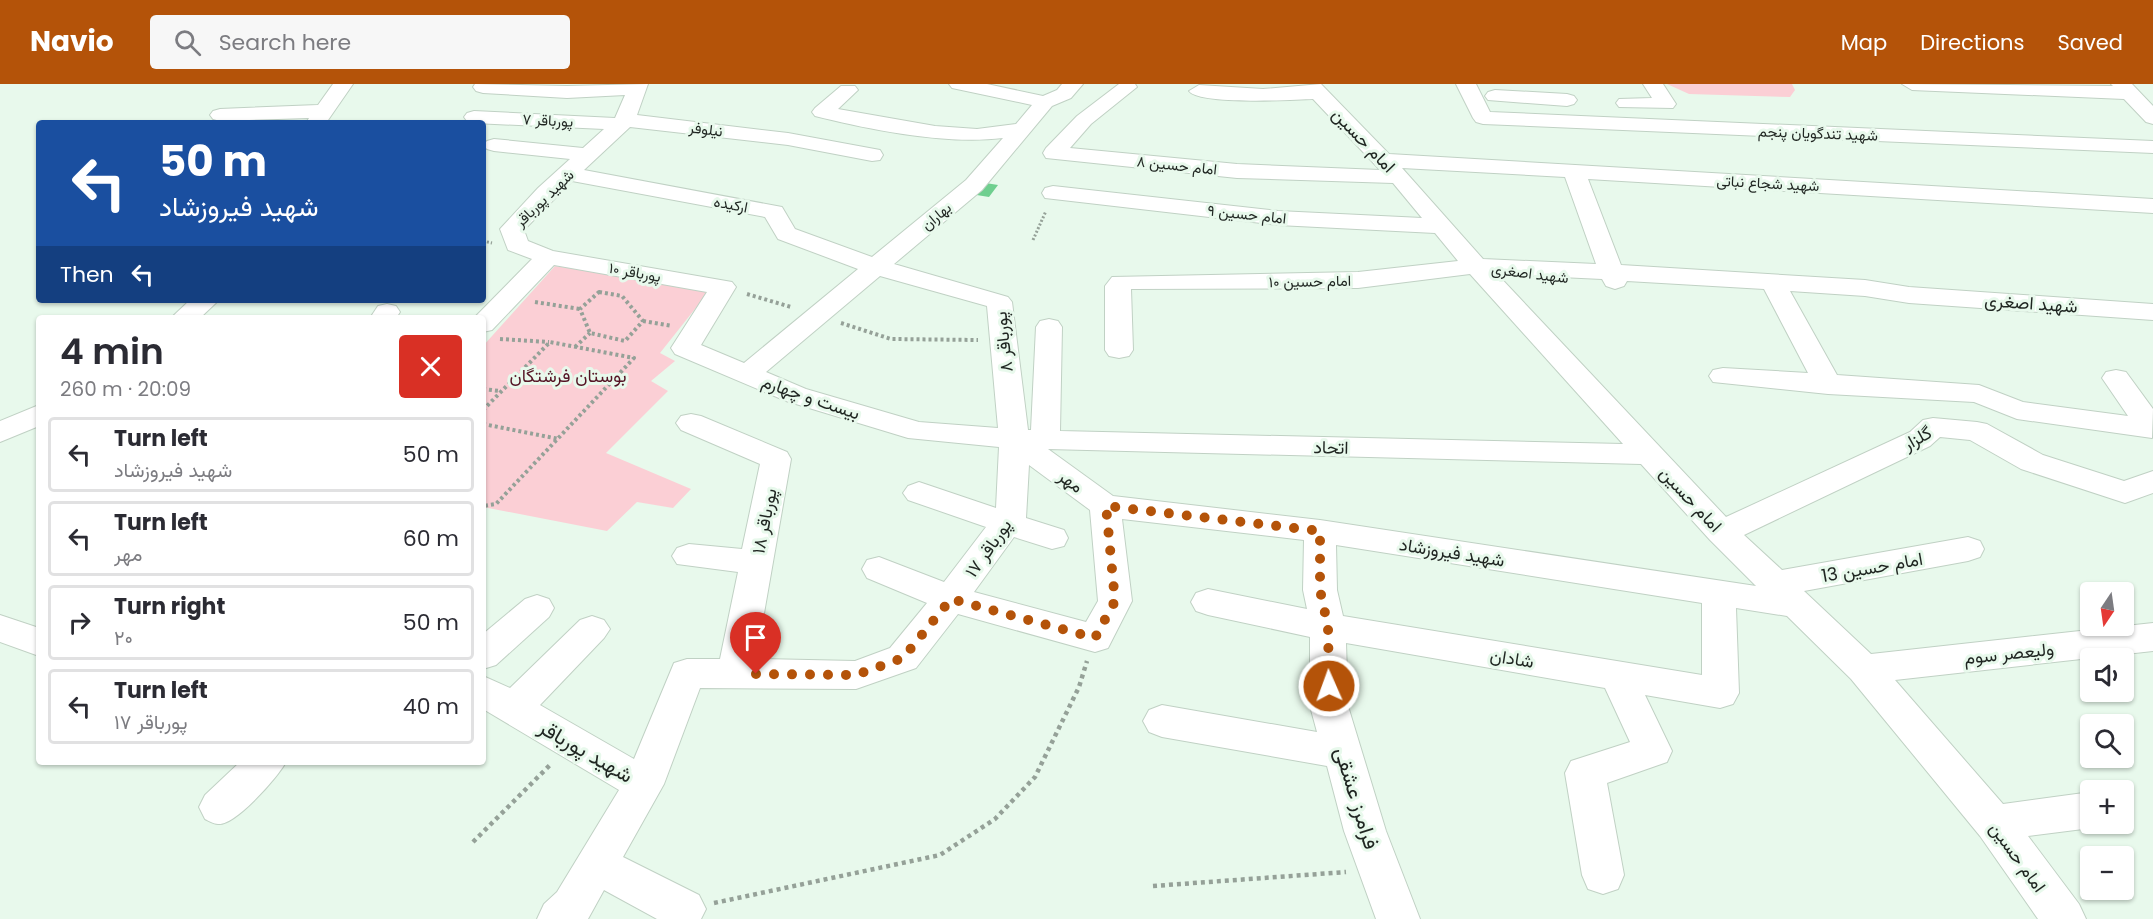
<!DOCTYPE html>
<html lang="en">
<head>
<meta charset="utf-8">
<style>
  body { margin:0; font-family:Poppins,Vazirmatn,sans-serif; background:#f7f7f7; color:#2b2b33; height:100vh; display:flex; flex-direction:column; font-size:22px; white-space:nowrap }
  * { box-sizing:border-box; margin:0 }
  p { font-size:20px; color:#7c7c81 }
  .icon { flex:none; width:33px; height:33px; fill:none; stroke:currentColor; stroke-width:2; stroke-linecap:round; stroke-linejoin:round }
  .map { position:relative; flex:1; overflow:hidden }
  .drawer { position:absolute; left:36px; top:231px; width:450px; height:450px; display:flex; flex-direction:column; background:#fff; border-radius:6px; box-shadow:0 2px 4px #0004 }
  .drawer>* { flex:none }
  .hud { position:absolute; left:36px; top:36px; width:450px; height:183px; border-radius:6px; box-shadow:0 2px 4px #0004; background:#1a4fa0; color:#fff; overflow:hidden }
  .needle { width:39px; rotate:193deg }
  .controls { position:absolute; left:2080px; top:498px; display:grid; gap:12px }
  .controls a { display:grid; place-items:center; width:54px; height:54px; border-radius:6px; background:#fff; box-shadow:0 2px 4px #0004; font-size:30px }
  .pin { position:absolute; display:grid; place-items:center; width:51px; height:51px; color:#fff; margin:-62px -26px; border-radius:50% 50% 50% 0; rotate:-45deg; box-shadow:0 0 6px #0007 }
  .pin .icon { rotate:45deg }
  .me { position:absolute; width:66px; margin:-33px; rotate:358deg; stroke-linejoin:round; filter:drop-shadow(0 0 4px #0008) }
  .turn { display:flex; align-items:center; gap:21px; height:126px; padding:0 24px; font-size:27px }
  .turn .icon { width:78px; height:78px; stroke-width:2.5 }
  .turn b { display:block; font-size:42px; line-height:51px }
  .then { display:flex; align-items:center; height:57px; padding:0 24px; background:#0003; gap:12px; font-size:22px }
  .round { display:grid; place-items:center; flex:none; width:63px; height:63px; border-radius:6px; background:#f7f7f7 }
  .summary { display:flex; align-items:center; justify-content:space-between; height:102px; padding:0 24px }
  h1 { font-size:36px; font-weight:600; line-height:45px }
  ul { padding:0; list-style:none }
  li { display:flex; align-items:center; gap:18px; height:75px; margin:0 12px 9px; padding:0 12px; border:3px solid #e1e1e2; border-radius:6px }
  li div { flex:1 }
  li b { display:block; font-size:22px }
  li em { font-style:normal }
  header { display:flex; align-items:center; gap:36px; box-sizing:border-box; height:84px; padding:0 30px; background:#b45309; color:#fff }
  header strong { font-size:28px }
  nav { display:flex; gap:33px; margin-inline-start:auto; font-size:21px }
  .search { width:420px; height:54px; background:#f7f7f7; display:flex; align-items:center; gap:15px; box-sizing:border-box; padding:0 21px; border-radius:6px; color:#7c7c81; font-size:22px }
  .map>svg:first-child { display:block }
  .green { fill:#fbcfd5 }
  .building { fill:#6fcf8f }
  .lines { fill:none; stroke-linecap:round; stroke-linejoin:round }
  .minor-casing { stroke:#c0d1c4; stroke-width:2 }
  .path-far2 { stroke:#95a198; stroke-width:3; stroke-dasharray:2 2; stroke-linecap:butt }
  .path-far1 { stroke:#95a198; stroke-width:4; stroke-dasharray:3 3; stroke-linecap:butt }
  .path { stroke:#95a198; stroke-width:4.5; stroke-dasharray:4 4; stroke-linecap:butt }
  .minor { fill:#fff; fill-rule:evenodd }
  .route { stroke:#b45309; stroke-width:10; stroke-dasharray:0 18 }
  .labels { text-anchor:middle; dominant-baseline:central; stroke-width:6; stroke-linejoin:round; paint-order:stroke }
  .far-street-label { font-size:15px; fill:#1f2521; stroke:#e8f9ec }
  .street-label { font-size:18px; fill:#1f2521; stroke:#e8f9ec }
  .park-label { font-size:18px; fill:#541324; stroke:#e8f9ec }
  .near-street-label { font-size:21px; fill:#1f2521; stroke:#e8f9ec }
</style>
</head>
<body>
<header>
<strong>Navio</strong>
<div class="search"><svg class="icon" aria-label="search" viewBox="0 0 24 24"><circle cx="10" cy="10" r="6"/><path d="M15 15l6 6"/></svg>Search here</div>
<nav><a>Map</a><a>Directions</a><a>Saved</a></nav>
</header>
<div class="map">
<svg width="2153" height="835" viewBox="0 0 2153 835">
  <rect width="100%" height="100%" fill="#e8f9ec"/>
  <!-- green -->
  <g class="green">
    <path d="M1667,0H1792L1795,6L1790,13L1689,10Z"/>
    <path d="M555,182L710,206L660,269L675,277L651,297L668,307L606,369L691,405L673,424L637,418L607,447L483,423V262Z"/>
  </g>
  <!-- building -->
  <path class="building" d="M967,96L998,101L989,113L958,108Z"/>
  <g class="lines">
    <!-- minor casing -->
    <g class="minor-casing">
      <g id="minor">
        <path d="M333,0H353L326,39H306L309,34L220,37L213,35L210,31L213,27L220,25L318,21Z"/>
        <path d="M475,0L567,2L648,0L637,31L788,49L880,66L883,71L880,76L872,77L788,61L630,43L584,86L782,123L795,145L872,173L966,96L1003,54C946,61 871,46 815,32L812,28L815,24L841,2H855L858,6L838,25L935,42L977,45L1016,40L1032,21L952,4L949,0H987L1043,12L1057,6L1062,0H1083L1071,14L1052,22L982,106L894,180L1008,213L1012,218L1028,346H1031L1036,243L1040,237L1049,235L1058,237L1062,243L1060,347L1623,360L1470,190L1358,204L1131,205L1133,266L1129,272L1119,274L1109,272L1105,266V202L1112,193L1358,188L1458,177L1435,149L1278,141L1045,114L1042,109L1045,104L1053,102L1278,127L1422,134L1393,99L1237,94L1046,74L1043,69L1046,64L1077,32L1119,0H1135L1137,3L1091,40L1070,64L1237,80L1380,86L1313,15C1293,16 1199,21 1189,7L1199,1L1263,5L1321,0L1389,70L2153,115V129L1588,95L1621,181L1865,196L1909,203L2153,220V236L1909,219L1865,212L1790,207L1837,291L1979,301L2023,318L2128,332L2102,294L2106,288L2116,286L2126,288L2153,325L2152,354L2017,335L1974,318L1828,310L1713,298L1709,292L1713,286L1723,284L1808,289L1764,205L1627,197L1624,202L1615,205L1606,202L1602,195L1497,190L1726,433L1910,348L1923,336L1933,334L1977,338L1987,340L2043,371L2124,397L2153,387V409L2125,419L2021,385L1970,356L1940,353L1930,362L1744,451L1782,486L1968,453L1980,457L1984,465L1980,473L1968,477L1804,507L1871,570L2153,539V567L1895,596L2003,720L2091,708V740H2103L2091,744L2028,752L2079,820L2086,835H2038L1980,752L1851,595L1787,532L1736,524L1739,609L1733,620L1720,624L1645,611L1672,667L1667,678L1607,699L1624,791L1618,805L1603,810L1588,805L1582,791L1565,689L1571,677L1630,658L1605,604L1346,559L1348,622L1386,747L1420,835H1376L1344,747L1327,682L1162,653L1149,648L1143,637L1149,626L1162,621L1317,648L1310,622V553L1208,531L1196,527L1191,518L1196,509L1208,505L1307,525L1303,506L1304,456L1122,435L1132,517L1108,564L1095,568L958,530L916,584L856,605L700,604L664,700L623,773L699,811L706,825L701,835H657L604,806L588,835H537L544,820L557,808L619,706L483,625V592L510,604L580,536L592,532L604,536L610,545L604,554L540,621L634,675L674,579L687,575H720L738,488L677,480L672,472L677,464L689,460L742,465L760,380L681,346L676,339L681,332L691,330L701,332L787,368L791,375L756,575L855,577L890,564L927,519L867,494L862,485L867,476L879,473L944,498L986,443L908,416L903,409L908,402L919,398L996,424L999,363L908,354L786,317L675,270L671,264L707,208L554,181L492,246L483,248V234H474L532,175L508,166L500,145L538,104L570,75L494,67L487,65L483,61L487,57L494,55L583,64L604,45L474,39L467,37L464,33L467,29L474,27L615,34L625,11L567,14L483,9L476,7L473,3ZM1402,84L1565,93L1596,180L1483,175ZM572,97L765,133L778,155L858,185L744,279L701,261L736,203L732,198L553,167L528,157L524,146ZM880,192L987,222L998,344L919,338L806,305L766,288ZM1048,365L1641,380L1710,456L1756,502L1320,436L1113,412ZM1029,381L1090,426L1098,517L1086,538L974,508L1014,453L1052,465L1064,462L1068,454L1064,446L1026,434ZM1336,461L1702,519V591L1343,532L1337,506Z"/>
        <path d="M1456,0H1476L1490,28L2153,57V69L1483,40L1476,38L1473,34Z"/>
        <path d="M1643,0H1663L1676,20L1673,24L1619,23L1616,19L1619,15L1652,14Z"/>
        <path d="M1902,0L2113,2L2111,0H2132L2153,22V40L2146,38L2124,15L1912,6Z"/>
        <path d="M1495,6L1567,10L1574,12L1577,16L1574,20L1567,22L1488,16L1485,12L1488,8Z"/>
        <path d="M190,216H219L200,234H171Z"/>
        <path d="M387,220L396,222L400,228L396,234H370L378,222Z"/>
        <path d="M39,321V342L0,358V337Z"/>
        <path d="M537,511L549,515L554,524L549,533L496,581L483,585V550L525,515Z"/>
        <path d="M0,531L39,544V572L0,558Z"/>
        <path d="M240,678H286C278,693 235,742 218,740C214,740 209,737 205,735L199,723L205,711Z"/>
      </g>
    </g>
    <!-- path-far2 -->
    <g class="path-far2">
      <path d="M1033,156L1046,127"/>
      <path d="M483,157L492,159"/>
    </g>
    <!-- path-far1 -->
    <g class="path-far1">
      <path d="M599,208L622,212L643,237L625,257L590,249L580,225Z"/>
      <path d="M747,210L791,223"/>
      <path d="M535,218L580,225"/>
      <path d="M643,237L672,242"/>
      <path d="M841,239L891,255L978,256"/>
      <path d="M500,255L549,258"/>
      <path d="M575,263L590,249"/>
      <path d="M483,305L500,307"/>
      <path d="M483,326L550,258L634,274L496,420L483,422"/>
      <path d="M483,340L559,355"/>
    </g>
    <!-- path -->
    <g class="path">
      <path d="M473,758L552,679"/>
      <path d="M1153,802L1346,788"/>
      <path d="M714,819L940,771L995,735L1035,693L1079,603L1087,577"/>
    </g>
    <!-- minor -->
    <use href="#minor" class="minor"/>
  </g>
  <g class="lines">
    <!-- route -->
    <path class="route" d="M756,590L856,591L903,574L951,515L1095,554L1115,517L1106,422L1320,447V506L1328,543L1329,602"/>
  </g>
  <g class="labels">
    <!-- far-street labels -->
    <g class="far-street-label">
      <text transform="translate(548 36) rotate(3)">پورباقر ۷</text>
      <text transform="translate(706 45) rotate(7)">نیلوفر</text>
      <text transform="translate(1818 49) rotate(2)">شهید تندگویان پنجم</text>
      <text transform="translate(1177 81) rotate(6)">امام حسین ۸</text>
      <text transform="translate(1768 99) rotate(3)">شهید شجاع نباتی</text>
      <text transform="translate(544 114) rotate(-44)">شهید پورباقر</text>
      <text transform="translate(731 120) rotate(11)">ارکیده</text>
      <text transform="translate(1247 130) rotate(6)">امام حسین ۹</text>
      <text transform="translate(936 132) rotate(-40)">بهاران</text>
      <text transform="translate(635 188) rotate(10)">پورباقر ۱۰</text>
      <text transform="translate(1530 189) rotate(7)">شهید اصغری</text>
      <text transform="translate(1310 197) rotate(-1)">امام حسین ۱۰</text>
    </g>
    <!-- street labels -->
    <g class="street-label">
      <text transform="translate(1364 56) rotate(46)">امام حسین</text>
      <text transform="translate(2031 219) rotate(4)">شهید اصغری</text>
      <text transform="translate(1003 258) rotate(-96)">پورباقر ۸</text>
      <text transform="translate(811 313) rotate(19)">بیست و چهارم</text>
      <text transform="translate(1917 354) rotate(-29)">گلزار</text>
      <text transform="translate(1331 363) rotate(1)">اتحاد</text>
      <text transform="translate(1071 397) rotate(36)">مهر</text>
      <text transform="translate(1691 415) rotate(47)">امام حسین</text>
      <text transform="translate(764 437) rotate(-79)">پورباقر ۱۸</text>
      <text transform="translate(988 464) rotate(-55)">پورباقر ۱۷</text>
      <text transform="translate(1452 468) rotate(9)">شهید فیروزشاد</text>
      <text transform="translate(1872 483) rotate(-10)">امام حسین 13</text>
      <text transform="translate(2009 569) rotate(-6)">ولیعصر سوم</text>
      <text transform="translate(1512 574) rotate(9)">شادان</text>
      <text transform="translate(2018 773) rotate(54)">امام حسین</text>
    </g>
    <!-- park labels -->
    <g class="park-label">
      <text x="568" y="291">بوستان فرشتگان</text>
    </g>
    <!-- near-street labels -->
    <g class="near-street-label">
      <text transform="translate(586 667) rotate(30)">شهید پورباقر</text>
      <text transform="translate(1357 714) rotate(73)">فرامرز عشقی</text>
    </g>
  </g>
</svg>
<div class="controls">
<a><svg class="needle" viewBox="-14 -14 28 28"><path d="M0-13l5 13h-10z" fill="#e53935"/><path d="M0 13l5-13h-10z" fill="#7c7c81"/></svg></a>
<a><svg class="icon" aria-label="sound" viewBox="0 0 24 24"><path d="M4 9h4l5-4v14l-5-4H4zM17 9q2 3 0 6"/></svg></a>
<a><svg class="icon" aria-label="search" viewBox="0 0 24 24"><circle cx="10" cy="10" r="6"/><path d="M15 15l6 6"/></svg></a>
<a>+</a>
<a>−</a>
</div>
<div class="pin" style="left:756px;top:590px;background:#d93025"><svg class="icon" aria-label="arrive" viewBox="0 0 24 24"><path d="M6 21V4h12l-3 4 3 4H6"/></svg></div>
<svg class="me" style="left:1329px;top:602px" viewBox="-20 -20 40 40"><circle r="17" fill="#b45309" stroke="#fff" stroke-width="3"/><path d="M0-11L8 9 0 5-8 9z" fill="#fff"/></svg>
<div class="hud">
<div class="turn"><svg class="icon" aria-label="left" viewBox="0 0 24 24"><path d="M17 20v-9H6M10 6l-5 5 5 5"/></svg><div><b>50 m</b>شهید فیروزشاد</div></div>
<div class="then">Then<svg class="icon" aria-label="left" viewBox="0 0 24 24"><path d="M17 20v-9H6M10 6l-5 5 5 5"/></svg></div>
</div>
<section class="drawer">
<div class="summary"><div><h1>4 min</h1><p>260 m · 20:09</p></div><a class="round" style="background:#d93025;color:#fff"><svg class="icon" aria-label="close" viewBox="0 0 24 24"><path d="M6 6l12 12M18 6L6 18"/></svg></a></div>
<ul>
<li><svg class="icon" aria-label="left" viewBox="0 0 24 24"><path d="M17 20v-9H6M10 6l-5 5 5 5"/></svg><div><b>Turn left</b><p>شهید فیروزشاد</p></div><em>50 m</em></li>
<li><svg class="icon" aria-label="left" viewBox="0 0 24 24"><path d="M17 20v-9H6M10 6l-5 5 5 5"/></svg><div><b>Turn left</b><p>مهر</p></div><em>60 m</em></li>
<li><svg class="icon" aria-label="right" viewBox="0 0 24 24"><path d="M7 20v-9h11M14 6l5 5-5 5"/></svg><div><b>Turn right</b><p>۲۰</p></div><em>50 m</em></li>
<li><svg class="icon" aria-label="left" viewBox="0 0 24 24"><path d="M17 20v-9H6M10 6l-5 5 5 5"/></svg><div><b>Turn left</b><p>پورباقر ۱۷</p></div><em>40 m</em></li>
</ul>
</section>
</div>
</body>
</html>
